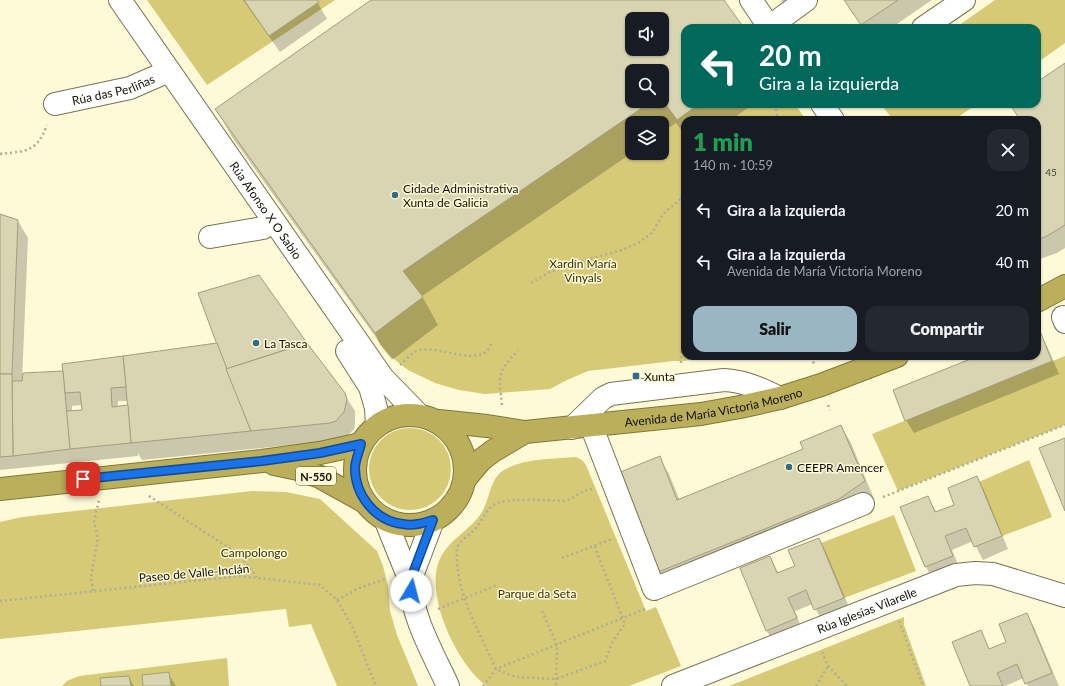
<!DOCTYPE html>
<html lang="es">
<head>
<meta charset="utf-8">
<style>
  body { margin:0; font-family:Lato,sans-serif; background:#242831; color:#f1f3f6; height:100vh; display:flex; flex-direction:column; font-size:15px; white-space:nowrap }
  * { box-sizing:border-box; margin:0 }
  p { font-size:13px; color:#9ea1a6 }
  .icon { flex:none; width:22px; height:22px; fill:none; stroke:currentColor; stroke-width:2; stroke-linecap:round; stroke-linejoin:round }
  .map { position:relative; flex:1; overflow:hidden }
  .details { position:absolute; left:681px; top:116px; width:360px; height:244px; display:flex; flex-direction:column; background:#171b24; border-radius:12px; box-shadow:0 1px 3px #0004 }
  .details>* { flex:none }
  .guide { position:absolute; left:681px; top:24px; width:360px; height:84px; border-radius:12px; box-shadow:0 1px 3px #0004; background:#00695c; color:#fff; overflow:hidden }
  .fabs { position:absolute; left:625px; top:12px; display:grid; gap:8px }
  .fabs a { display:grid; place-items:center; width:44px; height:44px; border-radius:8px; background:#171b24; box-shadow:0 1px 3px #0004; font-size:20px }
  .pin { position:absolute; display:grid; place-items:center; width:34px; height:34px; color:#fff; margin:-17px; border-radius:8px; box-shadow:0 2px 6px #0006 }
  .me { position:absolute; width:44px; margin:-22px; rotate:8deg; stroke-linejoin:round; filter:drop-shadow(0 0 3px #0008) }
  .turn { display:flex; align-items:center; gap:14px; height:84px; padding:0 12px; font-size:18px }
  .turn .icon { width:52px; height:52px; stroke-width:2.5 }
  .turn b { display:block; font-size:28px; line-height:34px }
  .round { display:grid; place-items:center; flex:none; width:42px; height:42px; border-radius:12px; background:#242831 }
  .head { display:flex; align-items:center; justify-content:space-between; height:68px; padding:0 12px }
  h1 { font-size:24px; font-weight:800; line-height:30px; color:#1e9e55 }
  .action { display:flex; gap:8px; margin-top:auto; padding:8px 12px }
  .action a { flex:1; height:46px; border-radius:12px; background:#9ab6c2; color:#111; font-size:16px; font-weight:800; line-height:46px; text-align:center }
  .action a+a { background:#242831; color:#f1f3f6 }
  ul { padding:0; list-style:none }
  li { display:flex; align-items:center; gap:12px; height:52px; padding:0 12px }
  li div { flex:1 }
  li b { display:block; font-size:15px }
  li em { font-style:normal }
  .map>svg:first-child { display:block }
  .green { fill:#d6ca77; fill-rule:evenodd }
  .shadow { fill:#0003; fill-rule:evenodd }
  .building { fill:#d9d5b3; stroke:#a29d7d; fill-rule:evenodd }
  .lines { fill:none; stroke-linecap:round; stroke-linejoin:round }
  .minor-casing { stroke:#787355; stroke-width:24 }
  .highway-casing { stroke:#80773d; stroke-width:24 }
  .path { stroke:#b1ad93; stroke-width:2.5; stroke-dasharray:2 3; stroke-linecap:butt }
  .minor { stroke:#fff; stroke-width:22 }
  .highway { stroke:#bbaf5b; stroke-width:22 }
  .route-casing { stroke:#114b97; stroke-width:10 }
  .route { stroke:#1a73e8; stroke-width:7 }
  .poi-dot { fill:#306c83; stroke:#fef9d7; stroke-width:1.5 }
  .labels { text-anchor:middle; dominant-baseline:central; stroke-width:3; stroke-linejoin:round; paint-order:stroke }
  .number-label { font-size:10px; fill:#434030 }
  .shield { fill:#fef9d7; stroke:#585543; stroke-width:1 }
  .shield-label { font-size:11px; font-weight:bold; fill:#110f04 }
  .street-label { font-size:12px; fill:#110f04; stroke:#fef9d7 }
  .poi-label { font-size:12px; fill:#110f04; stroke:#fef9d7; text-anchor:start }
  .park-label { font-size:12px; fill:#383205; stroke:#fef9d7 }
</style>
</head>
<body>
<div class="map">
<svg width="1065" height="686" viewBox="0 0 1065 686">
  <rect width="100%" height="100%" fill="#fef9d7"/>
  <!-- green -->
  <g class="green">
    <path d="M147,0H335L207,85Z"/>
    <path d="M995,0H1065V43L1037,63V28H955Z"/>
    <path d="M662,99L677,120L699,104H795L806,120H685V356H709L684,361H674L588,371L567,380L550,389L485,394L459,390L435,383L408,370L390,356L380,345L375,333L423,297L403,271L652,101H662ZM632,123H662V153H632Z"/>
    <path d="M881,104H977L954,120H893Z"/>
    <path d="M1065,356V425L898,491L872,434Z"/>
    <circle cx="410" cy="469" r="41"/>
    <path d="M576,457L582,460L586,465L646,611L656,607L681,666L629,686H487C458,667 423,593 440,559C449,539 471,530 482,512C490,499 490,478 504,470C524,458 554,459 576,457Z"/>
    <path d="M1029,460L1052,517L1002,536L979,482Z"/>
    <path d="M252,491L286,492L320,499L377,551L383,566L388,586L390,611L397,635L418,686H337L311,624L289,627L286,609L0,639V522L22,517Z"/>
    <path d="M894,515L916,571L844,598L821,543Z"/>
    <path d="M904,617V625L926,686H729Z"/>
    <path d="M227,658L229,686H62L67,681L79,676Z"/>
  </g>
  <!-- shadow -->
  <g class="shadow">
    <path d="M243,0H316L327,19L280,52Z"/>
    <path d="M373,0H723L742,28H685V104H753L731,120H685V135L676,123L662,132V123H632V153L422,296L438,325L392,360L232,137L217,110ZM632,19H662V49H632ZM632,71H662V101H632Z"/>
    <path d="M781,0H788L783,3Z"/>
    <path d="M845,0H932L891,28H863Z"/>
    <path d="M1065,64V248L1057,253L1037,260V120H1020L1011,104H1037V83Z"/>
    <path d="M0,215L18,221L28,238L22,381L64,372L306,344L344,394L355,411V423L354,429L345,438L340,440L142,460L138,453V456L0,470ZM118,401H128L129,410L118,407ZM82,405L83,410L72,412V406Z"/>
    <path d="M1040,333L1047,346L1059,374L914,433L906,420L981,356H1037V334Z"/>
    <path d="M841,426L851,443L874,499L849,516L669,589L659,572L620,474L659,457L669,474L680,501L804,450Z"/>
    <path d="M977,477L984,490L1008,549L983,560L973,541L952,550L960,569L933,580L926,567L928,497L937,513L955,505Z"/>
    <path d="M819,539L826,552L851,612L823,623L813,604L795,611L803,632L774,644L767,631L770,557L779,574L796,567Z"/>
    <path d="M1026,614L1034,627L1059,686H1028L1024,678L1005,686H971L980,631L990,650L1007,643Z"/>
    <path d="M168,673L176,686H144Z"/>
    <path d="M129,677L134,686H102Z"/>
  </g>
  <!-- building -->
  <g class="building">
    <path d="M244,0H317L319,2L269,36Z"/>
    <path d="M371,0H724L744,28H685V104H699L677,120L662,99V71H632V101H652L403,271L423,297L375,333L215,109ZM632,19H662V49H632Z"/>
    <path d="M844,0H898L861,25Z"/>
    <path d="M1065,63V225L1047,236L1037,240V120H1020L1010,104H1037V82Z"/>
    <path d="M0,214L18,220L12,374H0Z"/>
    <path d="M259,275L307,343L226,369L198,293Z"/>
    <path d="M1040,331L1052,361L905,421L893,390L978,356H1037V333Z"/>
    <path d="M217,343L251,431L131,443L123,356Z"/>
    <path d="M307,343L345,393L347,399L344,412L336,421L330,423L251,431L226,369Z"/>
    <path d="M123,356L126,387L111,388L112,407L128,405L131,443L70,449L66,411L82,410L80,392L65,393L62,364Z"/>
    <path d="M63,371L70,449L13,456L12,381H22L23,373Z"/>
    <path d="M0,374H12L13,456L0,457Z"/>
    <path d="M841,425L865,481L839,499L658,572L618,473L660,456L677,500L803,449L800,442Z"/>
    <path d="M1065,438V511L1039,448Z"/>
    <path d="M977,476L1002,536L974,547L966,528L945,536L953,556L925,567L900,507L928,496L935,512L954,505L948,488Z"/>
    <path d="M819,538L844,598L814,610L806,590L788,598L797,618L766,631L740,568L770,556L777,573L795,566L788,550Z"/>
    <path d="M1027,613L1052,673L1025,684L1017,664L997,673L1003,686H970L952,642L981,630L989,649L1006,642L999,624Z"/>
    <path d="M169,672L171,686H143L142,675Z"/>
    <path d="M129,676L131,686H101L100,678Z"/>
  </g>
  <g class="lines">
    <!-- minor casing -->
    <g class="minor-casing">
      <g id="minor">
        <path id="s1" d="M120,0L383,378L419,415"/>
        <path d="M751,0L770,28"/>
        <path d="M769,27L806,0"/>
        <path d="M923,28L964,0"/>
        <path id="s2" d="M55,104L130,88L169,71"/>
        <path d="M822,104L833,120"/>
        <path d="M210,237L263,228"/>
        <path d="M1063,317L1065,322"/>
        <path d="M347,351L370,387L376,408L377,425"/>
        <path d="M591,425L654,589L863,504"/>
        <path d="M572,428L603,398L611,394L724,380C745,381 761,389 780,398"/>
        <path d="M385,519L410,581C412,618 433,653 448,686"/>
        <path d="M410,581L433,520"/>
        <path id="s3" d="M673,686L956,575L975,573L993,574L1065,596"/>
      </g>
    </g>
    <!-- highway casing -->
    <g class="highway-casing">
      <g id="highway">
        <path d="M1037,301L1065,286"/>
        <circle cx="410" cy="470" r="55"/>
        <path id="s4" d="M439,421L487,426L525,432L701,414L740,407L780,398L821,385L897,356"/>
        <path d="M274,464L298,469L320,477L365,502"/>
        <path d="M465,479L481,460L493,451L525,432"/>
        <path d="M0,489L262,461L320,453L361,444"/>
      </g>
    </g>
    <!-- path -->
    <g class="path">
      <path d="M775,104L778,120"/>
      <path d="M0,154C27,151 37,152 47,125"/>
      <path d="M531,283L550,272L578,262L622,250L638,243L652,233L663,214L685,195"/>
      <path d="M811,357L814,364"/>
      <path d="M681,363V352L685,340"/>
      <path d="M400,365C406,360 411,352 420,350C438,346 474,364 487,351C489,349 490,345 492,343"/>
      <path d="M502,405C499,374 496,375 518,350"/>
      <path d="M828,405L830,410"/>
      <path d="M592,489C582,490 575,498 564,501C548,501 504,496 492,506C485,512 482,521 476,528C470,535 460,540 457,548C456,553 457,558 457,563C460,601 481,635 496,669L516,677L556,679L605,661L613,641L625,624L594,545"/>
      <path d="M149,496L240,555L257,577"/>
      <path d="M883,497L1065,425"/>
      <path d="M562,558L612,539"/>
      <path d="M93,591L91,577L98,538L94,522L99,500"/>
      <path d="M337,600L359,588L385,579"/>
      <path d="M0,601L240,576L320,585L337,600L352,626L376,686"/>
      <path d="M438,609L497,585"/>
      <path d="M542,611L557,645L556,686"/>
      <path d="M899,621L923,686"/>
      <path d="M822,652L828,666L847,686"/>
      <path d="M483,686L496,669L645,609"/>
      <path d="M816,686L828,666"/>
    </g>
    <!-- minor -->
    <use href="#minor" class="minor"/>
    <!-- highway -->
    <use href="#highway" class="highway"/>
  </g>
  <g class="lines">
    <!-- route casing -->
    <g class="route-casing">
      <path id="route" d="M83,479L262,461L320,453L361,444C359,452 355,461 355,468C355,495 375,521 403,524C414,526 423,523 433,520L410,581L411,591"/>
    </g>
    <!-- route -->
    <use href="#route" class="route"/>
  </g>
  <!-- markers -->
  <g class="poi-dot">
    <circle cx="395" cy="195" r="4"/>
    <circle cx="256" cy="343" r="4"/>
    <rect x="632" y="372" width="8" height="8" rx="2"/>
    <circle cx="789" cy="467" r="4"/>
  </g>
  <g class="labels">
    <!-- number labels -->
    <g class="number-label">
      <text x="1051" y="172">45</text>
    </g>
    <!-- shield labels -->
    <rect class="shield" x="296" y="467" width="40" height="18" rx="3"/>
    <g class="shield-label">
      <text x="316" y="476">N-550</text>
    </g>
    <!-- street labels -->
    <g class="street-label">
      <text stroke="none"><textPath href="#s2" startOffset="60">Rúa das Perliñas</textPath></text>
      <text stroke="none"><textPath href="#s1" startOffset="256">Rúa Afonso X O Sabio</textPath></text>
      <text stroke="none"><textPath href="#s4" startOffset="277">Avenida de María Victoria Moreno</textPath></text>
      <text transform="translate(194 573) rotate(-5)">Paseo de Valle-Inclán</text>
      <text stroke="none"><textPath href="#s3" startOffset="208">Rúa Iglesias Vilarelle</textPath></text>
    </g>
    <!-- poi labels -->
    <g class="poi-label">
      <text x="403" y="188">Cidade Administrativa<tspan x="403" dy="14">Xunta de Galicia</tspan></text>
      <text x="264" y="343">La Tasca</text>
      <text x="644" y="376">Xunta</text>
      <text x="797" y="467">CEEPR Amencer</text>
    </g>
    <!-- park labels -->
    <g class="park-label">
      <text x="583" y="263">Xardín María<tspan x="583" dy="14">Vinyals</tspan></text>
      <text x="254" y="552">Campolongo</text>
      <text x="537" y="593">Parque da Seta</text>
    </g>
  </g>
</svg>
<div class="fabs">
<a><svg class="icon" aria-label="sound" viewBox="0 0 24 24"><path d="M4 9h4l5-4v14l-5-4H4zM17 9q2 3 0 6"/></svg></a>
<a><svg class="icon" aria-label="search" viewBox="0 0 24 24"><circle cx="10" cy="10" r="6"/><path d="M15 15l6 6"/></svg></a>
<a><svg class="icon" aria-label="layers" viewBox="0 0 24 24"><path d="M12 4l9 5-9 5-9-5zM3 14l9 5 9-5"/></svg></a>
</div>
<div class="pin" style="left:83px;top:479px;background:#d93025"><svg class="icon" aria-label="arrive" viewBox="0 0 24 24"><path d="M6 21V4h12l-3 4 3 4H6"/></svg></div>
<svg class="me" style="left:411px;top:591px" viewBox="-20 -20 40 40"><circle r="19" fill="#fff"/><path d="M0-13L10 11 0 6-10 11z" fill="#1a73e8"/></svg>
<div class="guide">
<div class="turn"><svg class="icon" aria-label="left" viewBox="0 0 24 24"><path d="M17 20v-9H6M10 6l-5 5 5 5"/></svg><div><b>20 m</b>Gira a la izquierda</div></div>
</div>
<section class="details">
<div class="head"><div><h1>1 min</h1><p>140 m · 10:59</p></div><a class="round"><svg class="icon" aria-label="close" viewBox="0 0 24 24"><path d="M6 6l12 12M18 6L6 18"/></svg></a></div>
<ul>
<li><svg class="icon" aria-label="left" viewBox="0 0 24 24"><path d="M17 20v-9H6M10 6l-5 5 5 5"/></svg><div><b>Gira a la izquierda</b></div><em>20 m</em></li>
<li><svg class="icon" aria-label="left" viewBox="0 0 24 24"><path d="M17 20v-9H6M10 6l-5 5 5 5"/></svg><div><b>Gira a la izquierda</b><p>Avenida de María Victoria Moreno</p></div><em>40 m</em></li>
</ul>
<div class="action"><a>Salir</a><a>Compartir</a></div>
</section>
</div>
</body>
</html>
